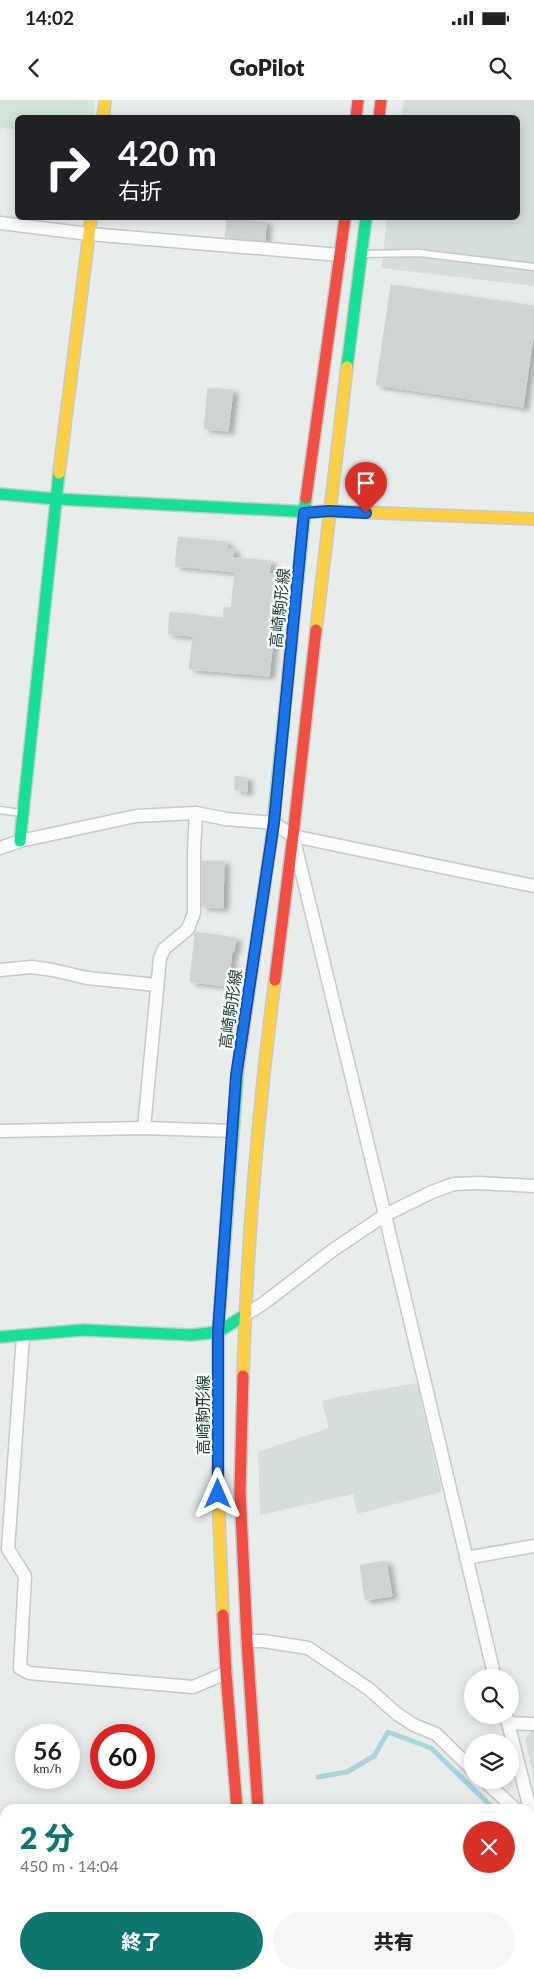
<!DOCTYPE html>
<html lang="ja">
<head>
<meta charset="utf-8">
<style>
  body { margin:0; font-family:Lato,"Noto Sans JP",sans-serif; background:#f6f6f6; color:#222; height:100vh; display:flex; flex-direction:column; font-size:19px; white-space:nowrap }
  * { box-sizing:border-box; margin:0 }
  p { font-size:16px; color:#767676 }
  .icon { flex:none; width:28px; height:28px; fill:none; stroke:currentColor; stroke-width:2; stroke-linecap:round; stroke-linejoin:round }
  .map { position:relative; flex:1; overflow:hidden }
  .drawer { position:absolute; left:0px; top:1704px; width:535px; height:176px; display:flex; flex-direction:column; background:#fff; border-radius:15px 15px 0 0; box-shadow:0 2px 12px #0003 }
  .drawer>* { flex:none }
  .top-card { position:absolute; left:15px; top:15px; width:505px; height:105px; border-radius:8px; box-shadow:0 2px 12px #0003; background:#202124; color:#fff; overflow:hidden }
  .fabs { position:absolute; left:464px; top:1569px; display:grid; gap:10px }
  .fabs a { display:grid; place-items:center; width:55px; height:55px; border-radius:50%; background:#fff; box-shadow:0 2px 12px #0003; font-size:25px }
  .speed { position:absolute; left:15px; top:1624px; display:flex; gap:10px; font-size:25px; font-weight:700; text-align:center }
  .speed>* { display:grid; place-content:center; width:65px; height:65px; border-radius:50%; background:#fff; box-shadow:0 2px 12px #0003; line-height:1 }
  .speed small { font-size:12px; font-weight:400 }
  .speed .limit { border:8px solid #d22; background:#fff; color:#111 }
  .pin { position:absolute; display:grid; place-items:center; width:42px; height:42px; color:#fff; margin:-51px -21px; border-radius:50% 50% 50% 0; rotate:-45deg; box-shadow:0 0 5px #0007 }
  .pin .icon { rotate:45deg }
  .me { position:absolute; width:55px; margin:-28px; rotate:0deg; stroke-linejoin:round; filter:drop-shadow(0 0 4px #0008) }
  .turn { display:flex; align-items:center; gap:18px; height:105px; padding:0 20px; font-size:22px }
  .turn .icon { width:65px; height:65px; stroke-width:2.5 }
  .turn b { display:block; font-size:35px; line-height:42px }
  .round { display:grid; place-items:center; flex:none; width:52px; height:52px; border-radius:26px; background:#f6f6f6 }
  .headline { display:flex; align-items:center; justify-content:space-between; height:85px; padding:0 20px }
  h1 { font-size:30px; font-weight:800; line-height:38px; color:#0f766e }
  .action { display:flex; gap:10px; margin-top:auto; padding:10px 20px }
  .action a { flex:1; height:58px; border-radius:30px; background:#0f766e; color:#fff; font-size:20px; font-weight:800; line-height:58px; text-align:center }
  .action a+a { background:#f6f6f6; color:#222 }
  .status { display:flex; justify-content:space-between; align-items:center; height:35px; padding:0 25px; background:#fff; direction:ltr }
  .status svg { height:14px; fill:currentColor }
  header { display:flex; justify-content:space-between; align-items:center; height:65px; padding:0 20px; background:#fff; font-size:22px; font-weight:800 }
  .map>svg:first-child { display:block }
  .built { fill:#d6dedb }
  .green { fill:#d1e6d8 }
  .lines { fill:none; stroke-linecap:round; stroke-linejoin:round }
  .stream { stroke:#a9d4db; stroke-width:5 }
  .building { fill:#cfd4d2; stroke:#d1d6d4; filter:url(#shadow) }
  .lane-casing { stroke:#c5cac8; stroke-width:9 }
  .street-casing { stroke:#c5cac8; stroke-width:15 }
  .fast-casing { stroke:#c3cbc8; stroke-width:14 }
  .slow-casing { stroke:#c3cbc8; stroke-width:14 }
  .jam-casing { stroke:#c3cbc8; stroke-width:14 }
  .lane { stroke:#fcfcfc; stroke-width:6 }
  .street { stroke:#fcfcfc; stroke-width:12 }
  .fast { stroke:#16e098; stroke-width:11 }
  .slow { stroke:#ffcf43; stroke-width:11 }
  .jam { stroke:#f24e42; stroke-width:11 }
  .route-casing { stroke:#114b97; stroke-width:12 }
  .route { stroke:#1a73e8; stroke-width:9 }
  .labels { text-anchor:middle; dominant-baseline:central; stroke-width:5; stroke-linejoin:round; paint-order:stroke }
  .street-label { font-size:16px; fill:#24423a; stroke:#f7fbf9 }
</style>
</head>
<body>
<div class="status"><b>14:02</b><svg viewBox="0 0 49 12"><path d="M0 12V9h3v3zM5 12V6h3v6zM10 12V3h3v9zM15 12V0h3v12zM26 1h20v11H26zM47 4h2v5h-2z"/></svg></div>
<header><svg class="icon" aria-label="back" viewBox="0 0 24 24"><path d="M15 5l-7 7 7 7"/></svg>GoPilot<svg class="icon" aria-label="search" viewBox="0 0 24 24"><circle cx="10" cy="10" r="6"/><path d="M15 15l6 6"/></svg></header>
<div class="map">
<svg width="534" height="1879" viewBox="0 0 534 1879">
  <defs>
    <filter id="shadow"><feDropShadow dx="5.5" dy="3" stdDeviation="2.5" flood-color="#0004"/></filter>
  </defs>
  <rect width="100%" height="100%" fill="#e8edeb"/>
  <!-- built -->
  <g class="built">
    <path d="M404,0H534V186L381,168L387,118H518V18L401,17Z"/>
    <path d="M417,1283L442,1392L357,1414L353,1394L260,1415L258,1352L329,1328L322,1301L342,1296Z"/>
    <path d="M530,1631L534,1632V1679L525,1640Z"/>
  </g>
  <!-- green -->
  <path class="green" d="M0,0H95L93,17L18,18L17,30L0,28Z"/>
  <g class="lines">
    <!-- stream -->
    <path class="stream" d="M318,1677L347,1672L374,1656L388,1632L431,1648L494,1709"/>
  </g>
  <!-- building -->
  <g class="building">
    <path d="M227,118L266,122L265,141L225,137Z"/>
    <path d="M391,185L534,206V230L523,307L376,285Z"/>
    <path d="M208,288L233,290L228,331L204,329Z"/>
    <path d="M178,437L227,442V449H234L233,458L271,461L269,474L281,475L272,532L274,533L269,576L189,569L193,536L168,534L170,512L223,518L224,507L231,508L235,472L175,466Z"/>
    <path d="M235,676L247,678V692L235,690Z"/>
    <path d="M202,761H224L223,808L202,807Z"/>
    <path d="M195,832L236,838L234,851H232L228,886L190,882Z"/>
    <path d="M386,1461L392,1496L365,1500L360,1465Z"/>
  </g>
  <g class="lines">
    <!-- lane casing -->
    <g class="lane-casing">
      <g id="lane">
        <path d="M363,154L419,153L534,167"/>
        <path d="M0,710L21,713"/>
      </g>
    </g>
    <!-- street casing -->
    <g class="street-casing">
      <g id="street">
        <path d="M0,123L89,134L340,155"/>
        <path d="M293,736L534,786"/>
        <path d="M0,748L20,741L136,716L196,713L226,719L274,723L293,736L385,1115L495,1578"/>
        <path d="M0,870L32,867L53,870L87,878L157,885"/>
        <path d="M144,1028L160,858L164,849L188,829L194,813V750L196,713"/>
        <path d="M0,1031L144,1028L233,1031"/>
        <path d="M245,1215L264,1203L333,1150L385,1115L432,1092L454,1084L478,1083L534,1086"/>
        <path d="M23,1236L8,1449L25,1476L20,1568L29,1573L193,1587L226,1573"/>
        <path d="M466,1458L534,1446"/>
        <path d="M247,1541H263L308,1548L369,1589L397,1614L414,1625L436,1634L472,1669"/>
        <path d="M506,1615L530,1709"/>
        <path d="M508,1623L534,1624"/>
        <path d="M484,1680L515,1709"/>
        <path d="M530,1710L534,1728"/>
        <path d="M0,1753L5,1756"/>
        <path d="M0,1845L5,1849"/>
        <path d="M37,1875L42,1879"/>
      </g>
    </g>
    <!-- fast casing -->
    <g class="fast-casing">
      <g id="fast">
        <path d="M347,267L366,118"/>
        <path d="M0,394L56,399L312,412"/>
        <path d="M272,735L306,398"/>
        <path d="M20,741L59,373"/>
        <path d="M0,1237L83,1230L191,1235L218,1232L245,1215"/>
        <path d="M218,1261V1232L238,967"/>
      </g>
    </g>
    <!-- slow casing -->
    <g class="slow-casing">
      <g id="slow">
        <path d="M103,18L105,0"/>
        <path d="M59,373L91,118"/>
        <path d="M312,412L329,411L534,419"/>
        <path d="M316,530L347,267"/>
        <path d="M218,1261V1394L223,1515"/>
        <path d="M243,1276C247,1144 258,1011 275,880"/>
        <path d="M279,1875L280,1879"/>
      </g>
    </g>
    <!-- jam casing -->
    <g class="jam-casing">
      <g id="jam">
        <path d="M356,18L358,0"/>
        <path d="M379,18L381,0"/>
        <path d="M306,398L345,118"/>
        <path d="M275,880L293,736L316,530"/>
        <path d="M238,967L272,735"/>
        <path d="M243,1276L240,1391L247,1541L258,1709"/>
        <path d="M223,1515L226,1573L237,1709"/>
        <path d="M257,1875V1879"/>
      </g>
    </g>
    <!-- lane -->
    <use href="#lane" class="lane"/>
    <!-- street -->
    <use href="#street" class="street"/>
    <!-- fast -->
    <use href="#fast" class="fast"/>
    <!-- slow -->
    <use href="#slow" class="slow"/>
    <!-- jam -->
    <use href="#jam" class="jam"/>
  </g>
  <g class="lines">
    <!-- route casing -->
    <g class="route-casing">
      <path id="route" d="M218,1394V1232L236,976L274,723L304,413L329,411L366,413"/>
    </g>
    <!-- route -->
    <use href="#route" class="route"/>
  </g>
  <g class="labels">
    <!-- street labels -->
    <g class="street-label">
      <text transform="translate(279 508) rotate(-84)">高崎駒形線</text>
      <text transform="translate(230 909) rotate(-82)">高崎駒形線</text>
      <text transform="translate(202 1315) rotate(-90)">高崎駒形線</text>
    </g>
  </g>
</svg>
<div class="fabs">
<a><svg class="icon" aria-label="search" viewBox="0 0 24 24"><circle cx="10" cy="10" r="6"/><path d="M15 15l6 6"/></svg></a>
<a><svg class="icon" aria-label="layers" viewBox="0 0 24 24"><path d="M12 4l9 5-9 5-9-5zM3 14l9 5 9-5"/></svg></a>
</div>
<div class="speed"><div>56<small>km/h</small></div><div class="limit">60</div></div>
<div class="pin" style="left:366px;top:413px;background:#d93025"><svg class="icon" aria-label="arrive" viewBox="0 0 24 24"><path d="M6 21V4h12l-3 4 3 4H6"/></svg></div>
<svg class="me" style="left:218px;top:1394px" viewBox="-20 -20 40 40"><path d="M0-17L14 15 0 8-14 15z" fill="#1a73e8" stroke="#fff" stroke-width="4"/></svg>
<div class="top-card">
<div class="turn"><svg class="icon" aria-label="right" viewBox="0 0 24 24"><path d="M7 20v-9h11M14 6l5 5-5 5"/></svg><div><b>420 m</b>右折</div></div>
</div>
<section class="drawer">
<div class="headline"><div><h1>2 分</h1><p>450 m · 14:04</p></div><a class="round" style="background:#d93025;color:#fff"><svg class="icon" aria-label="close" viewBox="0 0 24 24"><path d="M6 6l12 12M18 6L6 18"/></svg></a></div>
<div class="action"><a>終了</a><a>共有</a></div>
</section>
</div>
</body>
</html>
